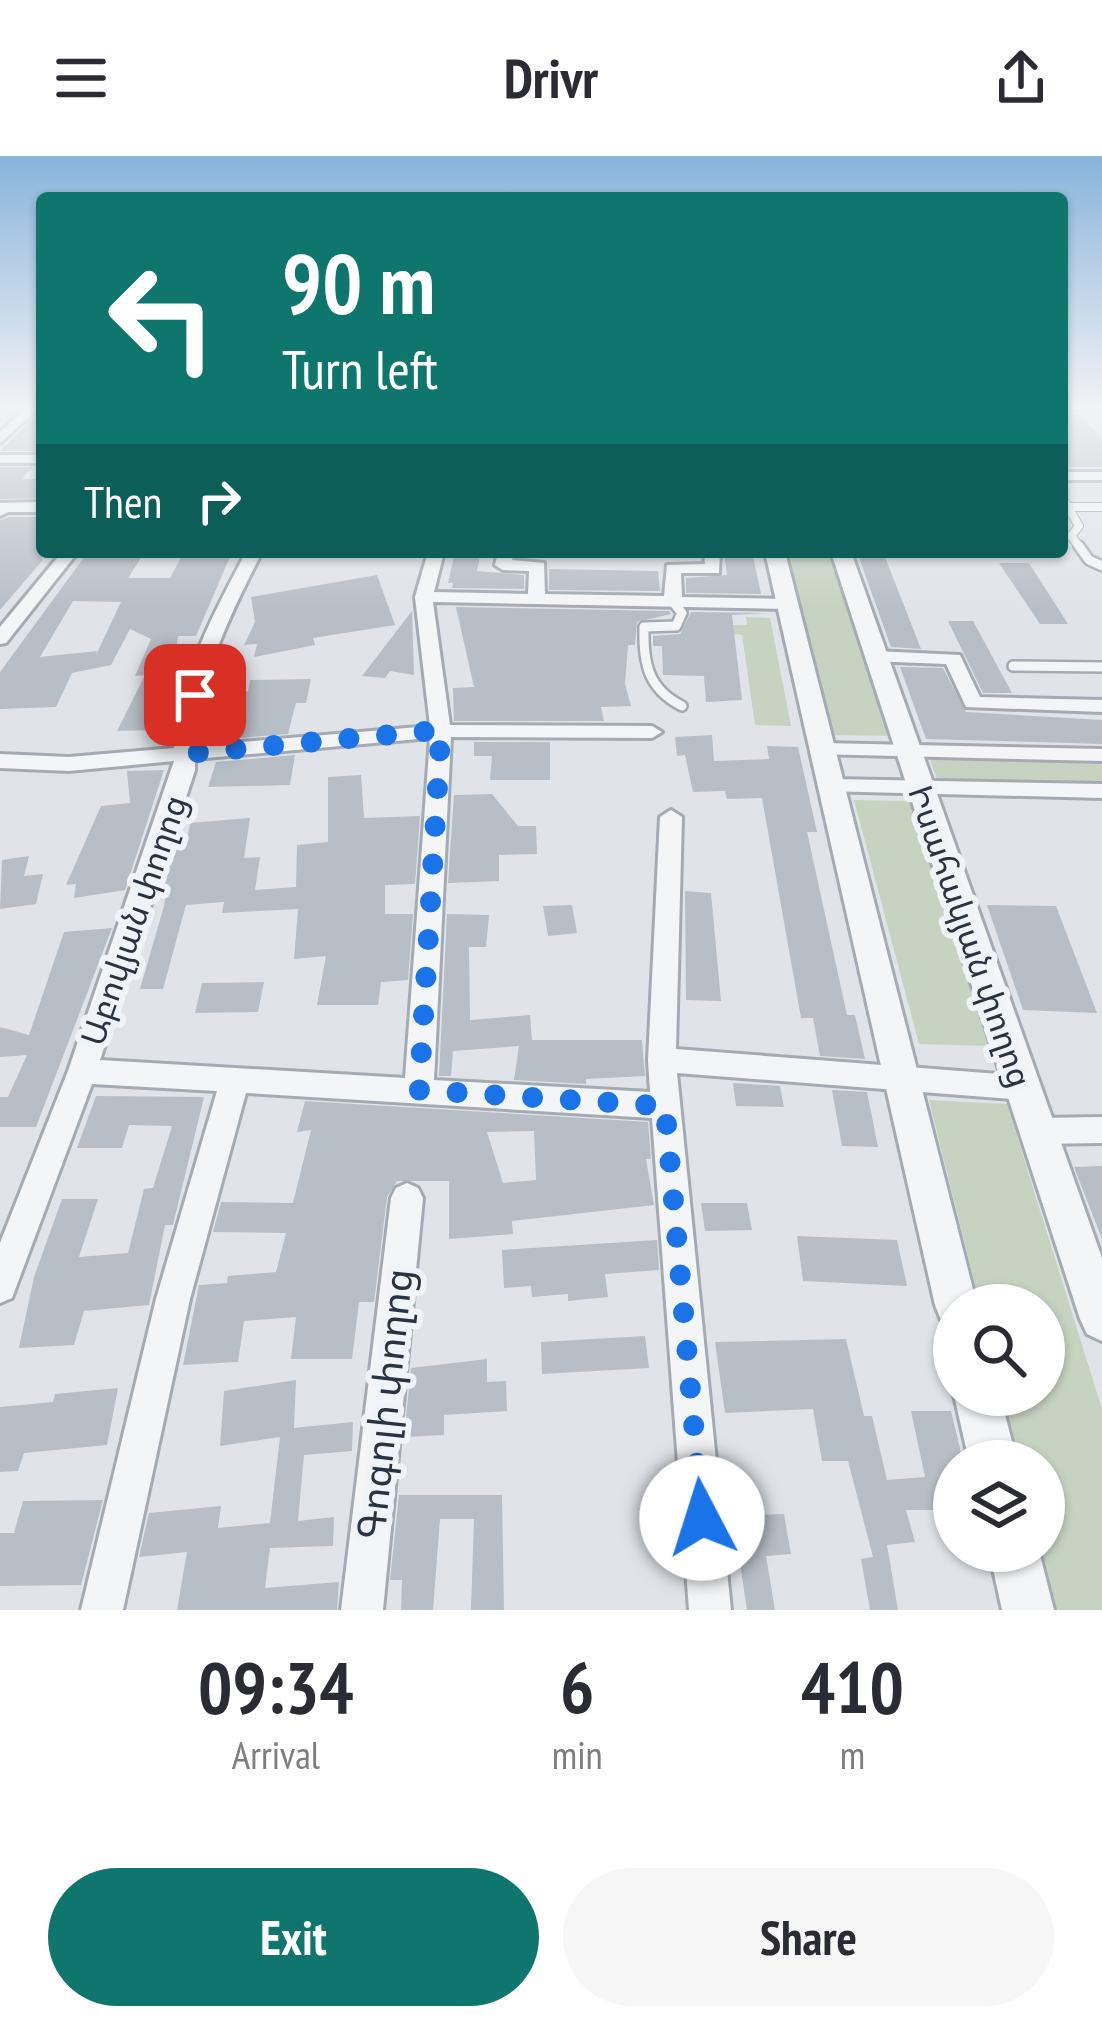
<!DOCTYPE html>
<html lang="en">
<head>
<meta charset="utf-8">
<style>
  body { margin:0; font-family:"PT Sans Narrow","Noto Sans Armenian",sans-serif; background:#f7f7f7; color:#2b2b33; height:100vh; display:flex; flex-direction:column; font-size:45px; white-space:nowrap }
  * { box-sizing:border-box; margin:0 }
  p { font-size:39px; color:#7c7c81 }
  .icon { flex:none; width:66px; height:66px; fill:none; stroke:currentColor; stroke-width:2; stroke-linecap:round; stroke-linejoin:round }
  .map { position:relative; height:1454px; overflow:hidden }
  .side { display:flex; flex-direction:column; background:#fff; flex:1 }
  .side>* { flex:none }
  .top-card { position:absolute; left:36px; top:36px; width:1032px; height:366px; border-radius:12px; box-shadow:0 3px 9px #0004; background:#0f766e; color:#fff; overflow:hidden }
  .controls { position:absolute; left:933px; top:1128px; display:grid; gap:24px }
  .controls a { display:grid; place-items:center; width:132px; height:132px; border-radius:50%; background:#fff; box-shadow:0 3px 9px #0004; font-size:60px }
  .pin { position:absolute; display:grid; place-items:center; width:102px; height:102px; color:#fff; margin:-51px; border-radius:24px; box-shadow:0 6px 18px #0006 }
  .me { position:absolute; width:132px; margin:-66px; rotate:355deg; stroke-linejoin:round; filter:drop-shadow(0 0 9px #0008) }
  .turn { display:flex; align-items:center; gap:42px; height:252px; padding:0 48px; font-size:54px }
  .turn .icon { width:156px; height:156px; stroke-width:2.5 }
  .turn b { display:block; font-size:84px; line-height:102px }
  .then { display:flex; align-items:center; height:114px; padding:0 48px; background:#0003; gap:24px; font-size:45px }
  .eta { display:flex; justify-content:space-evenly; align-items:center; height:204px; text-align:center }
  .eta b { font-size:72px; font-weight:800; line-height:84px }
  .button { display:flex; gap:24px; margin-top:auto; padding:24px 48px }
  .button a { flex:1; height:138px; border-radius:72px; background:#0f766e; color:#fff; font-size:48px; font-weight:800; line-height:138px; text-align:center }
  .button a+a { background:#f7f7f7; color:#2b2b33 }
  header { display:flex; justify-content:space-between; align-items:center; height:156px; padding:0 48px; background:#fff; font-size:54px; font-weight:800 }
  .map>svg:first-child { display:block }
  .green { fill:#c7d3c1 }
  .building { fill:#b8bec6; fill-rule:evenodd }
  .lines { fill:none; stroke-linecap:round; stroke-linejoin:round }
  .service-far1-casing { stroke:#a5abb3; stroke-width:10 }
  .service-casing { stroke:#a5abb3; stroke-width:14 }
  .minor-casing { stroke:#a5abb3; stroke-width:6 }
  .tertiary-casing { stroke:#a5abb3; stroke-width:6 }
  .service-far1 { stroke:#f3f5f7; stroke-width:8 }
  .service { stroke:#f3f5f7; stroke-width:9 }
  .minor { fill:#f3f5f7; fill-rule:evenodd }
  .tertiary { fill:#f3f5f7; fill-rule:evenodd }
  .route { stroke:#1a73e8; stroke-width:21; stroke-dasharray:0 37.8 }
  .labels { text-anchor:middle; dominant-baseline:central; stroke-width:12; stroke-linejoin:round; paint-order:stroke }
  .street-label { font-size:33px; fill:#293341; stroke:#f0f3f7 }
  .near-street-label { font-size:39px; fill:#293341; stroke:#f0f3f7 }
</style>
</head>
<body>
<header><svg class="icon" aria-label="menu" viewBox="0 0 24 24"><path d="M4 6h16M4 12h16M4 18h16"/></svg>Drivr<svg class="icon" aria-label="share" viewBox="0 0 24 24"><path d="M12 15V3M7 8l5-5 5 5M5 13v7h14v-7"/></svg></header>
<div class="map">
<svg width="1102" height="1454" viewBox="0 0 1102 1454">
  <rect width="100%" height="100%" fill="#e0e4e9"/>
  <!-- green -->
  <g class="green">
    <path d="M784,396H833L893,580L830,579Z"/>
    <path d="M746,461L770,462L791,570L755,569L742,479L734,478L732,469H747Z"/>
    <path d="M929,601L1102,604V626L937,623Z"/>
    <path d="M854,644L909,645L988,890L919,888Z"/>
    <path d="M929,944L1007,948L1102,1253V1454H1055L1040,1395H1044V1305H1018L1002,1239H1044V1149H980Z"/>
  </g>
  <!-- building -->
  <g class="building">
    <path d="M1062,258L1081,259L1102,283V311H1062Z"/>
    <path d="M33,263H42V295H0Z"/>
    <path d="M0,311H33L22,323H42V342L0,343Z"/>
    <path d="M9,361H42V405L0,454V364Z"/>
    <path d="M88,396L144,397L128,422H170L184,396H232L196,480H178L172,521H178L155,574L117,575L145,519L135,520L151,483L130,473L111,509L72,517L56,551L0,553V516ZM73,445L121,446L96,499L97,495L40,501Z"/>
    <path d="M455,396H481L477,415L524,419V433L452,432L453,427H448Z"/>
    <path d="M724,396H752L761,438L686,437V422L727,419Z"/>
    <path d="M857,396H883L921,493L891,491Z"/>
    <path d="M999,407H1029L1068,468H1040Z"/>
    <path d="M549,413L658,415L660,435L549,434Z"/>
    <path d="M377,419L395,469L313,482L315,489L254,501L257,488L244,489L255,466L251,441Z"/>
    <path d="M456,451L669,455L671,458L637,466L635,489H628L625,528L631,550L601,551L604,565H454L453,532L474,531Z"/>
    <path d="M412,455L414,519L390,515L385,522L362,520Z"/>
    <path d="M691,456L765,457L732,459L742,544L706,546L704,520L663,519L662,490H653V480L680,478Z"/>
    <path d="M948,465H973L1012,537H983Z"/>
    <path d="M900,511L943,512L966,556L1102,564V588L926,583Z"/>
    <path d="M311,523L306,547H296L288,578L203,585L206,557L214,556L216,538L248,535L250,524Z"/>
    <path d="M712,579L714,605L769,603L767,590L798,591L817,676H807L847,859H855L865,903L820,900L813,862H801L762,642L727,643L725,635L693,636L685,599L677,600L675,581Z"/>
    <path d="M474,586H550V624H490L492,600H474Z"/>
    <path d="M295,599L290,629L208,631L216,606Z"/>
    <path d="M164,614L125,734L74,742L76,728L66,729L101,650L130,647L127,615Z"/>
    <path d="M361,619L364,662L420,660L415,728L385,729V758H413L408,824L381,826L378,849H317L326,800L294,803L298,753L222,757L224,746L186,749L163,833H140L164,750L167,728L162,729L177,685L187,684L190,667L250,662L244,702L260,701L255,734L296,731L297,689L328,686V621Z"/>
    <path d="M492,638L518,670H536L537,698L499,699V725L448,727L454,639Z"/>
    <path d="M29,700L24,720L43,718L36,748L0,753L2,704Z"/>
    <path d="M685,735L711,737L721,845L686,844Z"/>
    <path d="M572,749L577,777L548,780L543,750Z"/>
    <path d="M987,749L1056,750L1097,857L1023,854Z"/>
    <path d="M447,758L489,759L486,791H469L470,864L530,859L532,884H642L645,920L586,923V928L514,924L519,890L453,895L451,920H439Z"/>
    <path d="M112,772L36,971H0V941H8L27,899L0,901V871L29,879L64,776Z"/>
    <path d="M264,826L258,856L195,857L202,827Z"/>
    <path d="M733,927L780,930L784,951L736,950Z"/>
    <path d="M832,934L867,936L878,991L842,990Z"/>
    <path d="M96,940L204,941L173,1069H165L149,1149L84,1155L74,1189L19,1192L34,1121L62,1043H98L79,1101L128,1097L144,1033L153,1032L172,970L129,969L122,992H77Z"/>
    <path d="M305,945L648,966L651,1003H646L654,1049L512,1065L513,1078L449,1083V1025H397L387,1041L374,1146H359L352,1203H291L296,1161L244,1165L238,1206L183,1209L199,1129L227,1127L228,1120L276,1116L286,1077L213,1076L221,1046L293,1047L311,974L297,976ZM534,975L536,1024L503,1027L487,976Z"/>
    <path d="M1102,1010V1083L1074,1011Z"/>
    <path d="M701,1047H747L752,1074L705,1075Z"/>
    <path d="M797,1080L897,1084L907,1130L803,1125Z"/>
    <path d="M657,1084L659,1114L605,1118L608,1141L568,1145V1138L532,1141L531,1130L504,1132L502,1094Z"/>
    <path d="M645,1180L649,1212L542,1218L541,1186Z"/>
    <path d="M846,1183L864,1260H872L887,1324L925,1321L911,1255H951L963,1305H954V1354H906L915,1386L887,1389L898,1454H870L861,1403L873,1401L848,1305H822L813,1253L725,1257L715,1186Z"/>
    <path d="M487,1203V1226L506,1225L507,1255L444,1259V1279L404,1281L411,1212Z"/>
    <path d="M296,1224L294,1272L353,1266L352,1295L304,1299L298,1365L334,1361L333,1390L270,1392L265,1432L339,1426L337,1454H177L187,1396L139,1401L149,1357L221,1350L218,1372L270,1367L280,1281L220,1290L224,1235Z"/>
    <path d="M118,1232L107,1289L24,1297L18,1315L0,1316V1251L53,1246L55,1238Z"/>
    <path d="M399,1339H502L504,1454H471L474,1363H440L433,1454H401L402,1424H390Z"/>
    <path d="M103,1344L81,1429L0,1430V1377H14L23,1345Z"/>
    <path d="M784,1358L791,1398L766,1400L775,1454H747L733,1360Z"/>
  </g>
  <g class="lines">
    <!-- service-far1 casing -->
    <g class="service-far1-casing">
      <g id="service-far1">
        <path d="M1062,250L1102,251"/>
        <path d="M1062,341L1079,370L1071,380L1081,393"/>
        <path d="M1069,351H1102"/>
      </g>
    </g>
    <!-- service casing -->
    <g class="service-casing">
      <g id="service">
        <path d="M1079,390L1089,404L1102,410"/>
        <path d="M673,446L682,457L676,470L644,471C643,507 648,533 682,550"/>
        <path d="M1013,510L1102,511"/>
      </g>
    </g>
    <!-- minor casing -->
    <g class="minor-casing">
      <g id="minor">
        <path d="M28,250H41L0,287V276Z"/>
        <rect x="0" y="299" width="42" height="8"/>
        <rect x="1062" y="316" width="40" height="8"/>
        <path d="M42,346V356H8L0,360V347Z"/>
        <path d="M62,396H78L6,487L0,488V471Z"/>
        <path d="M246,396H262C231,457 199,521 195,590L430,570L415,441L428,396H444L434,436L528,438L529,415L503,414L495,409L498,396H514L512,404L544,407L545,438L664,440L667,409L705,408L704,396H720L719,417H681L682,441L788,443L797,448L788,453L433,446L450,569L652,570L662,576L652,582L451,581L434,924L650,936L648,904L660,661L671,654L682,661L676,893L1024,920L1034,923L1038,932L1034,941L1024,944L677,917L731,1454H689L652,962L246,937L190,1143L123,1454H81L156,1143L217,935L92,928L12,1142L0,1147V1087L68,915L174,605L69,615L0,612V598L69,601L174,592C178,522 214,457 246,396ZM430,582L405,922L100,904L195,614V603Z"/>
        <path d="M875,495L960,499L980,541L1102,544V556L966,551L946,508L868,505V497Z"/>
        <path d="M822,587L1102,593V605L815,598L812,593Z"/>
        <path d="M831,623L1102,628V642L823,635L820,630L823,625Z"/>
        <path d="M1102,961V987L1038,988L1027,984L1023,975L1027,966L1038,962Z"/>
        <path d="M407,1027L418,1032L423,1042L383,1454H341L391,1042L396,1032Z"/>
      </g>
    </g>
    <!-- tertiary casing -->
    <g class="tertiary-casing">
      <g id="tertiary">
        <path d="M765,396H785L977,1149H954V1169L941,1164L935,1149Z"/>
        <path d="M831,396H851L1102,1102V1185L1087,1178L1080,1163Z"/>
        <path d="M954,1239H1000L1017,1305H969Z"/>
        <path d="M989,1395H1039L1054,1454H1002Z"/>
      </g>
    </g>
    <!-- service-far1 -->
    <use href="#service-far1" class="service-far1"/>
    <!-- service -->
    <use href="#service" class="service"/>
    <!-- minor -->
    <use href="#minor" class="minor"/>
    <!-- tertiary -->
    <use href="#tertiary" class="tertiary"/>
  </g>
  <!-- sky -->
  <linearGradient id="sky" x2="0" y2="1"><stop stop-color="#89b4dc"/><stop offset="0.55" stop-color="#f1f3f5"/><stop offset="1" stop-color="#f1f3f5" stop-opacity="0"/></linearGradient>
  <rect width="1102" height="454" fill="url(#sky)"/>
  <g class="lines">
    <!-- route -->
    <path class="route" d="M195,539L183,598L441,574L419,934L665,950L702,1362"/>
  </g>
  <g class="labels">
    <!-- street labels -->
    <g class="street-label">
      <text transform="translate(133 764) rotate(-71)">Աբովյան փողոց</text>
      <text transform="translate(971 780) rotate(71)">Իսահակյան փողոց</text>
    </g>
    <!-- near-street labels -->
    <g class="near-street-label">
      <text transform="translate(384 1248) rotate(-84)">Գոգոլի փողոց</text>
    </g>
  </g>
</svg>
<div class="controls">
<a><svg class="icon" aria-label="search" viewBox="0 0 24 24"><circle cx="10" cy="10" r="6"/><path d="M15 15l6 6"/></svg></a>
<a><svg class="icon" aria-label="layers" viewBox="0 0 24 24"><path d="M12 4l9 5-9 5-9-5zM3 14l9 5 9-5"/></svg></a>
</div>
<div class="pin" style="left:195px;top:539px;background:#d93025"><svg class="icon" aria-label="arrive" viewBox="0 0 24 24"><path d="M6 21V4h12l-3 4 3 4H6"/></svg></div>
<svg class="me" style="left:702px;top:1362px" viewBox="-20 -20 40 40"><circle r="19" fill="#fff"/><path d="M0-13L10 11 0 6-10 11z" fill="#1a73e8"/></svg>
<div class="top-card">
<div class="turn"><svg class="icon" aria-label="left" viewBox="0 0 24 24"><path d="M17 20v-9H6M10 6l-5 5 5 5"/></svg><div><b>90 m</b>Turn left</div></div>
<div class="then">Then<svg class="icon" aria-label="right" viewBox="0 0 24 24"><path d="M7 20v-9h11M14 6l5 5-5 5"/></svg></div>
</div>
</div>
<section class="side">
<div class="eta">
<div><b>09:34</b><p>Arrival</p></div>
<div><b>6</b><p>min</p></div>
<div><b>410</b><p>m</p></div>
</div>
<div class="button"><a>Exit</a><a>Share</a></div>
</section>
</body>
</html>
